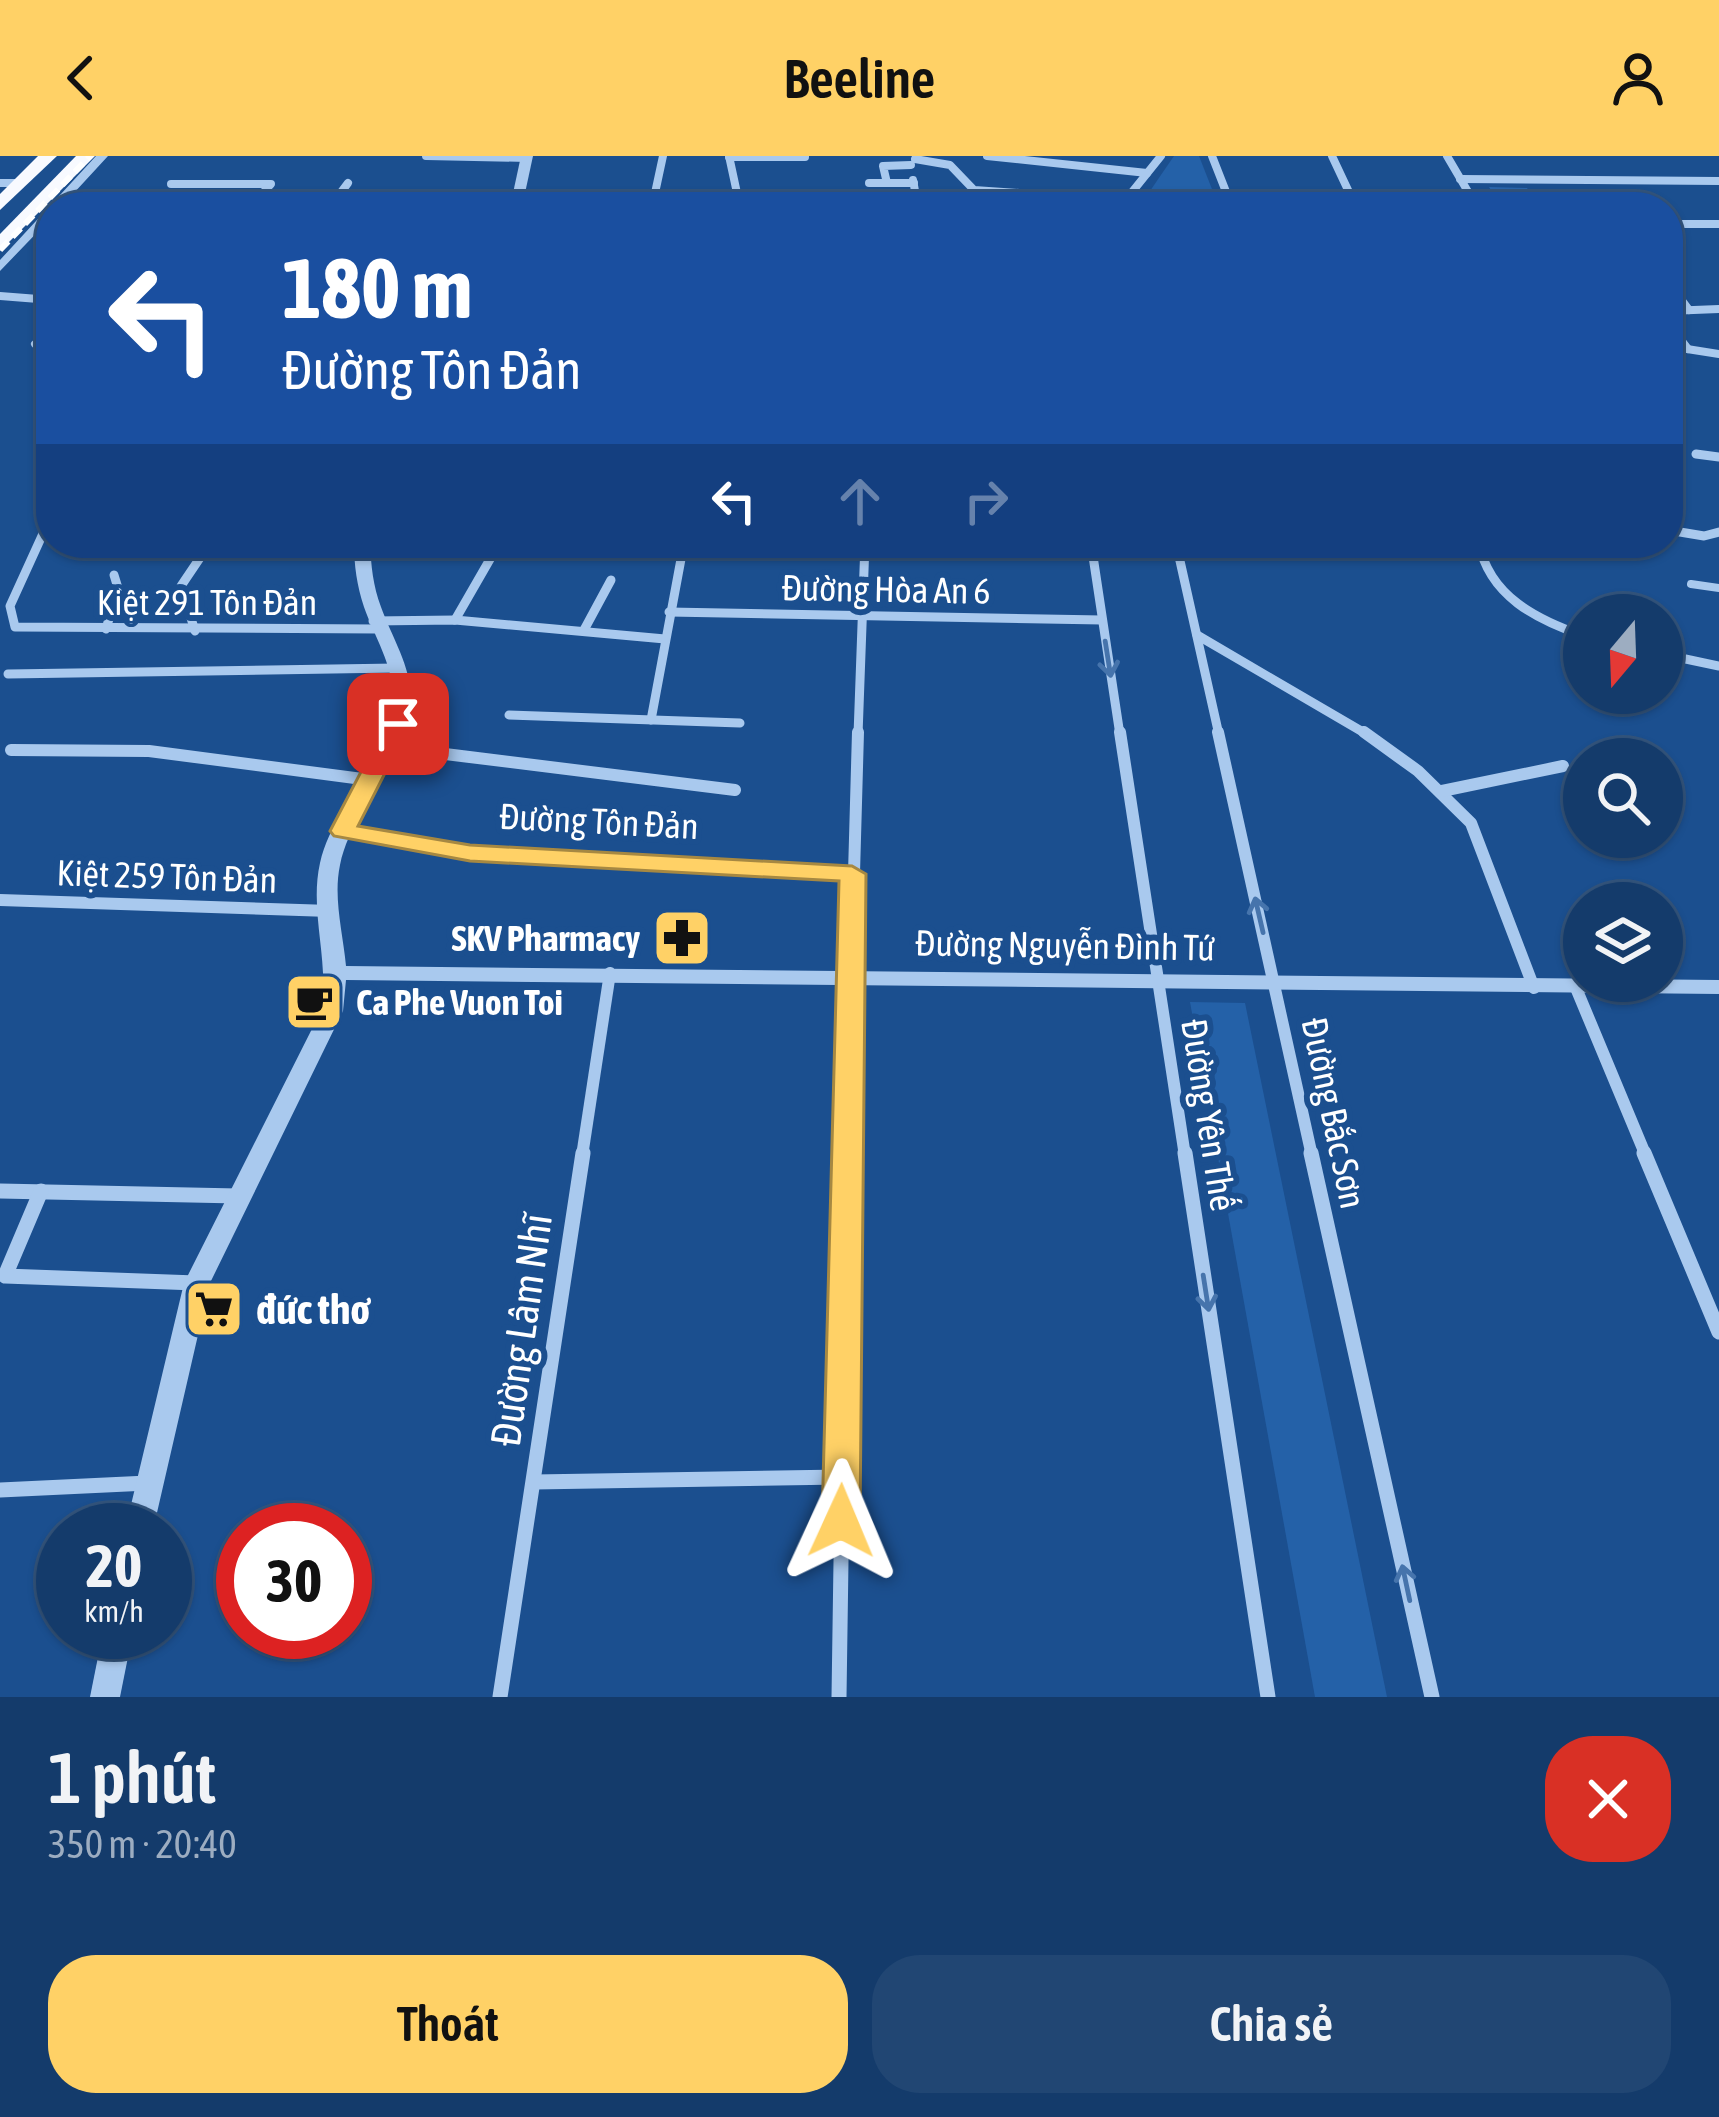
<!DOCTYPE html>
<html lang="vi">
<head>
<meta charset="utf-8">
<style>
  body { margin:0; font-family:"Asap Condensed",sans-serif; background:#214673; color:#f1f3f6; height:100vh; display:flex; flex-direction:column; font-size:45px; white-space:nowrap }
  * { box-sizing:border-box; margin:0 }
  p { font-size:39px; color:#9dadc1 }
  .icon { flex:none; width:66px; height:66px; fill:none; stroke:currentColor; stroke-width:2; stroke-linecap:round; stroke-linejoin:round }
  .map { position:relative; height:1541px; overflow:hidden }
  .panel { display:flex; flex-direction:column; background:#143b6b; flex:1 }
  .panel>* { flex:none }
  .top-card { position:absolute; left:36px; top:36px; width:1647px; height:366px; border-radius:48px; box-shadow:0 3px 9px #0004,0 0 0 3px #33557e; background:#1a4fa0; color:#fff; overflow:hidden }
  .needle { width:78px; rotate:199deg }
  .controls { position:absolute; left:1563px; top:438px; display:grid; gap:24px }
  .controls a { display:grid; place-items:center; width:120px; height:120px; border-radius:50%; background:#143b6b; box-shadow:0 3px 9px #0004,0 0 0 3px #33557e; font-size:60px }
  .speed { position:absolute; left:36px; top:1347px; display:flex; gap:24px; font-size:60px; font-weight:700; text-align:center }
  .speed>* { display:grid; place-content:center; width:156px; height:156px; border-radius:50%; background:#143b6b; box-shadow:0 3px 9px #0004,0 0 0 3px #33557e; line-height:1 }
  .speed small { font-size:30px; font-weight:400 }
  .speed .limit { border:18px solid #d22; background:#fff; color:#111 }
  .pin { position:absolute; display:grid; place-items:center; width:102px; height:102px; color:#fff; margin:-51px; border-radius:24px; box-shadow:0 6px 18px #0006 }
  .me { position:absolute; width:132px; margin:-66px; rotate:1deg; stroke-linejoin:round; filter:drop-shadow(0 0 9px #0008) }
  .turn { display:flex; align-items:center; gap:42px; height:252px; padding:0 48px; font-size:54px }
  .turn .icon { width:156px; height:156px; stroke-width:2.5 }
  .turn b { display:block; font-size:84px; line-height:102px }
  .lanes { display:flex; align-items:center; height:114px; padding:0 48px; background:#0003; justify-content:center; gap:60px; direction:ltr }
  .lanes .off { opacity:.35 }
  .round { display:grid; place-items:center; flex:none; width:126px; height:126px; border-radius:48px; background:#214673 }
  .headline { display:flex; align-items:center; justify-content:space-between; height:204px; padding:0 48px }
  h1 { font-size:72px; font-weight:600; line-height:90px }
  .button { display:flex; gap:24px; margin-top:auto; padding:24px 48px }
  .button a { flex:1; height:138px; border-radius:48px; background:#ffd166; color:#111; font-size:48px; font-weight:600; line-height:138px; text-align:center }
  .button a+a { background:#214673; color:#f1f3f6 }
  header { display:flex; justify-content:space-between; align-items:center; height:156px; padding:0 48px; background:#ffd166; color:#111; font-size:54px; font-weight:600 }
  .map>svg:first-child { display:block }
  .green { fill:#2461a8 }
  .building { fill:#2a66ad }
  .lines { fill:none; stroke-linecap:round; stroke-linejoin:round }
  .service { stroke:#a9c9ee; stroke-width:8 }
  .minor-far3 { stroke:#a9c9ee; stroke-width:8 }
  .minor-far2 { stroke:#a9c9ee; stroke-width:9 }
  .minor-far1 { stroke:#a9c9ee; stroke-width:12 }
  .minor { stroke:#a9c9ee; stroke-width:15 }
  .tertiary { fill:#a9c9ee; fill-rule:evenodd }
  .trunk { fill:#f8faff; fill-rule:evenodd }
  .rail { stroke:#fff; stroke-width:6; stroke-dasharray:12 6; stroke-linecap:butt }
  .oneway { stroke:#4674ac }
  .route { fill:#ffd166; stroke:#a68842; stroke-width:3 }
  .labels { text-anchor:middle; dominant-baseline:central; stroke-width:12; stroke-linejoin:round; paint-order:stroke }
  .street-label { font-size:36px; fill:#fff; stroke:#1b4f8f }
  .poi-label { font-size:36px; font-weight:bold; fill:#fff; stroke:#1b4f8f; text-anchor:end }
  .near-poi-label { font-size:42px; font-weight:bold; fill:#fff; stroke:#1b4f8f; text-anchor:start }
  .near-street-label { font-size:42px; fill:#fff; stroke:#1b4f8f }
</style>
</head>
<body>
<header><svg class="icon" aria-label="back" viewBox="0 0 24 24"><path d="M15 5l-7 7 7 7"/></svg>Beeline<svg class="icon" aria-label="person" viewBox="0 0 24 24"><circle cx="12" cy="8" r="4"/><path d="M4 21q1-7 8-7t8 7"/></svg></header>
<div class="map">
<svg width="1719" height="1541" viewBox="0 0 1719 1541">
  <rect width="100%" height="100%" fill="#1b4f8f"/>
  <!-- green -->
  <g class="green">
    <path d="M1174,0H1199L1219,51H1139Z"/>
    <path d="M1190,846L1245,847L1387,1541H1315Z"/>
  </g>
  <!-- building -->
  <path class="building" d="M1489,31L1527,32L1540,51H1501Z"/>
  <g class="lines">
    <!-- service -->
    <path class="service" d="M1691,428L1719,432"/>
    <!-- minor-far3 -->
    <g class="minor-far3">
      <path d="M426,0L527,2"/>
      <path d="M729,0L740,51"/>
      <path d="M987,0L1147,17"/>
      <path d="M1212,0L1232,51"/>
      <path d="M1332,0L1356,51"/>
      <path d="M1447,0L1477,51"/>
      <path d="M729,1H805"/>
      <path d="M915,3L950,9L974,34L1035,38"/>
      <path d="M911,9L883,10L887,27H914"/>
      <path d="M1460,23L1719,25"/>
      <path d="M913,24L918,51"/>
      <path d="M0,27H21"/>
      <path d="M869,27H887"/>
      <path d="M171,28H271L250,51"/>
      <path d="M330,51L348,27"/>
      <path d="M400,51L408,42"/>
      <path d="M652,51L663,0"/>
      <path d="M1120,51L1161,0"/>
      <path d="M1668,68H1719"/>
      <path d="M1668,126L1689,154"/>
      <path d="M0,140L51,144"/>
      <path d="M1668,155L1719,153"/>
      <path d="M1668,167L1688,193"/>
      <path d="M35,188L51,177"/>
      <path d="M1668,190L1719,198"/>
      <path d="M1668,212L1680,192"/>
    </g>
    <!-- minor-far2 -->
    <g class="minor-far2">
      <path d="M1696,298L1719,301"/>
      <path d="M51,360L10,450L15,471L377,473"/>
      <path d="M1668,374L1704,380L1719,376"/>
      <path d="M1091,387L1120,579"/>
      <path d="M1176,387L1219,579"/>
      <path d="M1479,387C1489,440 1537,464 1584,480"/>
      <path d="M123,393L127,387"/>
      <path d="M669,456L1102,464"/>
      <path d="M455,464L493,398"/>
      <path d="M373,465L455,464L665,483"/>
      <path d="M106,473L118,432L114,419"/>
      <path d="M584,474L611,424"/>
      <path d="M195,475L181,430L210,387"/>
      <path d="M1197,479L1368,579"/>
      <path d="M1662,498L1719,510"/>
      <path d="M8,518L396,512"/>
      <path d="M509,559L740,567"/>
      <path d="M651,564L684,387"/>
      <path d="M858,579L865,387"/>
    </g>
    <!-- minor-far1 -->
    <g class="minor-far1">
      <path d="M1120,576L1185,1000"/>
      <path d="M1218,576L1312,1000"/>
      <path d="M1364,576L1418,615L1471,667L1534,832"/>
      <path d="M389,591L735,634"/>
      <path d="M11,594L149,595L370,624"/>
      <path d="M1442,635L1563,610"/>
      <path d="M343,675L470,697L852,718"/>
      <path d="M0,744L330,755"/>
      <path d="M1576,832L1646,1000"/>
      <path d="M582,1000L610,817"/>
      <path d="M846,1000L858,576"/>
    </g>
    <!-- minor -->
    <g class="minor">
      <path d="M1185,997L1268,1541"/>
      <path d="M1311,997L1432,1541"/>
      <path d="M1644,997L1719,1176"/>
      <path d="M0,1035L238,1040"/>
      <path d="M41,1035L5,1120L196,1127"/>
      <path d="M534,1326L842,1321"/>
      <path d="M0,1334L148,1327"/>
      <path d="M500,1541L583,997"/>
      <path d="M839,1541L847,997"/>
    </g>
    <!-- tertiary -->
    <g class="tertiary">
      <path d="M96,0H108L61,51H51V62L0,115V104Z"/>
      <path d="M521,0H533L522,51H510Z"/>
      <path d="M354,387H370C371,409 373,430 381,451C392,482 413,513 411,548C407,609 352,650 340,709C333,742 343,777 346,810L1719,824V838L346,824L343,855L210,1127L153,1374H125L184,1127L321,855C330,806 309,756 320,707C333,649 388,608 393,548C396,514 375,482 364,451C357,430 354,409 354,387Z"/>
      <path d="M103,1476H133L120,1541H90Z"/>
    </g>
    <!-- trunk -->
    <g class="trunk">
      <path d="M38,0H57L0,54V38Z"/>
      <path d="M76,0H95L0,95V78Z"/>
    </g>
    <!-- rail -->
    <path class="rail" d="M0,94L90,0"/>
  </g>
  <!-- one-way arrows -->
  <defs><path id="oneway-shaft" d="M-6 0H5M1.5-3L5.5 0L1.5 3" fill="none" stroke-width="1.6" stroke-linecap="round" stroke-linejoin="round" transform="scale(3)"/></defs>
  <g class="oneway">
    <use href="#oneway-shaft" transform="translate(1108 503) rotate(81)"/>
    <use href="#oneway-shaft" transform="translate(1259 759) rotate(-103)"/>
    <use href="#oneway-shaft" transform="translate(1206 1137) rotate(81)"/>
    <use href="#oneway-shaft" transform="translate(1406 1427) rotate(-102)"/>
  </g>
  <!-- route -->
  <path class="route" d="M398,560L410,568L358,670L470,689L852,710L866,718L860,1365L854,1376L841,1380L828,1376L822,1365L839,725L470,705L334,680L330,675L386,568Z"/>
  <!-- icons -->
  <defs>
    <g id="pharmacy-square" transform="scale(3)"><rect x="-9" y="-9" width="18" height="18" rx="4" fill="#ffd166" stroke="#1b4f8f"/><path d="M-2-6h4v4h4v4h-4v4h-4v-4h-4v-4h4Z" fill="#111"/></g>
    <g id="cafe-square" transform="scale(3)"><rect x="-9" y="-9" width="18" height="18" rx="4" fill="#ffd166" stroke="#1b4f8f"/><path d="M-5.5-4.5H6V0H3Q3 3.5 0 3.5H-2.5Q-5.5 3.5-5.5 0ZM3-3.2v2h1.7v-2ZM-6 4.5H4V6H-6Z" fill="#111"/></g>
    <g id="supermarket-square" transform="scale(3)"><rect x="-9" y="-9" width="18" height="18" rx="4" fill="#ffd166" stroke="#1b4f8f"/><path d="M-6-5.5h2.5l.6 2H6L4.5 2H-2.5L-4.4-4H-6ZM-1.5 3.2a1.3 1.3 0 1 0 .1 0ZM3 3.2a1.3 1.3 0 1 0 .1 0Z" fill="#111"/></g>
  </defs>
  <g fill-rule="evenodd">
    <use href="#pharmacy-square" x="682" y="782"/>
    <use href="#cafe-square" x="314" y="846"/>
    <use href="#supermarket-square" x="214" y="1153"/>
  </g>
  <g class="labels">
    <!-- street labels -->
    <g class="street-label">
      <text transform="translate(886 433) rotate(1)">Đường Hòa An 6</text>
      <text x="207" y="446">Kiệt 291 Tôn Đản</text>
      <text transform="translate(599 665) rotate(3)">Đường Tôn Đản</text>
      <text transform="translate(167 720) rotate(2)">Kiệt 259 Tôn Đản</text>
      <text transform="translate(1065 789) rotate(1)">Đường Nguyễn Đình Tứ</text>
      <text transform="translate(1334 957) rotate(78)">Đường Bắc Sơn</text>
      <text transform="translate(1209 959) rotate(81)">Đường Yên Thế</text>
    </g>
    <!-- poi labels -->
    <g class="poi-label">
      <text x="640" y="782">SKV Pharmacy</text>
      <text x="356" y="846" text-anchor="start">Ca Phe Vuon Toi</text>
    </g>
    <!-- near-poi labels -->
    <g class="near-poi-label">
      <text x="256" y="1153">đức thơ</text>
    </g>
    <!-- near-street labels -->
    <g class="near-street-label">
      <text transform="translate(521 1174) rotate(-82)">Đường Lâm Nhĩ</text>
    </g>
  </g>
</svg>
<div class="controls">
<a><svg class="needle" viewBox="-14 -14 28 28"><path d="M0-13l5 13h-10z" fill="#e53935"/><path d="M0 13l5-13h-10z" fill="#9dadc1"/></svg></a>
<a><svg class="icon" aria-label="search" viewBox="0 0 24 24"><circle cx="10" cy="10" r="6"/><path d="M15 15l6 6"/></svg></a>
<a><svg class="icon" aria-label="layers" viewBox="0 0 24 24"><path d="M12 4l9 5-9 5-9-5zM3 14l9 5 9-5"/></svg></a>
</div>
<div class="speed"><div>20<small>km/h</small></div><div class="limit">30</div></div>
<div class="pin" style="left:398px;top:568px;background:#d93025"><svg class="icon" aria-label="arrive" viewBox="0 0 24 24"><path d="M6 21V4h12l-3 4 3 4H6"/></svg></div>
<svg class="me" style="left:841px;top:1365px" viewBox="-20 -20 40 40"><path d="M0-17L14 15 0 8-14 15z" fill="#ffd166" stroke="#fff" stroke-width="4"/></svg>
<div class="top-card">
<div class="turn"><svg class="icon" aria-label="left" viewBox="0 0 24 24"><path d="M17 20v-9H6M10 6l-5 5 5 5"/></svg><div><b>180 m</b>Đường Tôn Đản</div></div>
<div class="lanes"><svg class="icon" aria-label="left" viewBox="0 0 24 24"><path d="M17 20v-9H6M10 6l-5 5 5 5"/></svg><svg class="icon off" aria-label="ahead" viewBox="0 0 24 24"><path d="M12 20V5M6 11l6-6 6 6"/></svg><svg class="icon off" aria-label="right" viewBox="0 0 24 24"><path d="M7 20v-9h11M14 6l5 5-5 5"/></svg></div>
</div>
</div>
<section class="panel">
<div class="headline"><div><h1>1 phút</h1><p>350 m · 20:40</p></div><a class="round" style="background:#d93025;color:#fff"><svg class="icon" aria-label="close" viewBox="0 0 24 24"><path d="M6 6l12 12M18 6L6 18"/></svg></a></div>
<div class="button"><a>Thoát</a><a>Chia sẻ</a></div>
</section>
</body>
</html>
